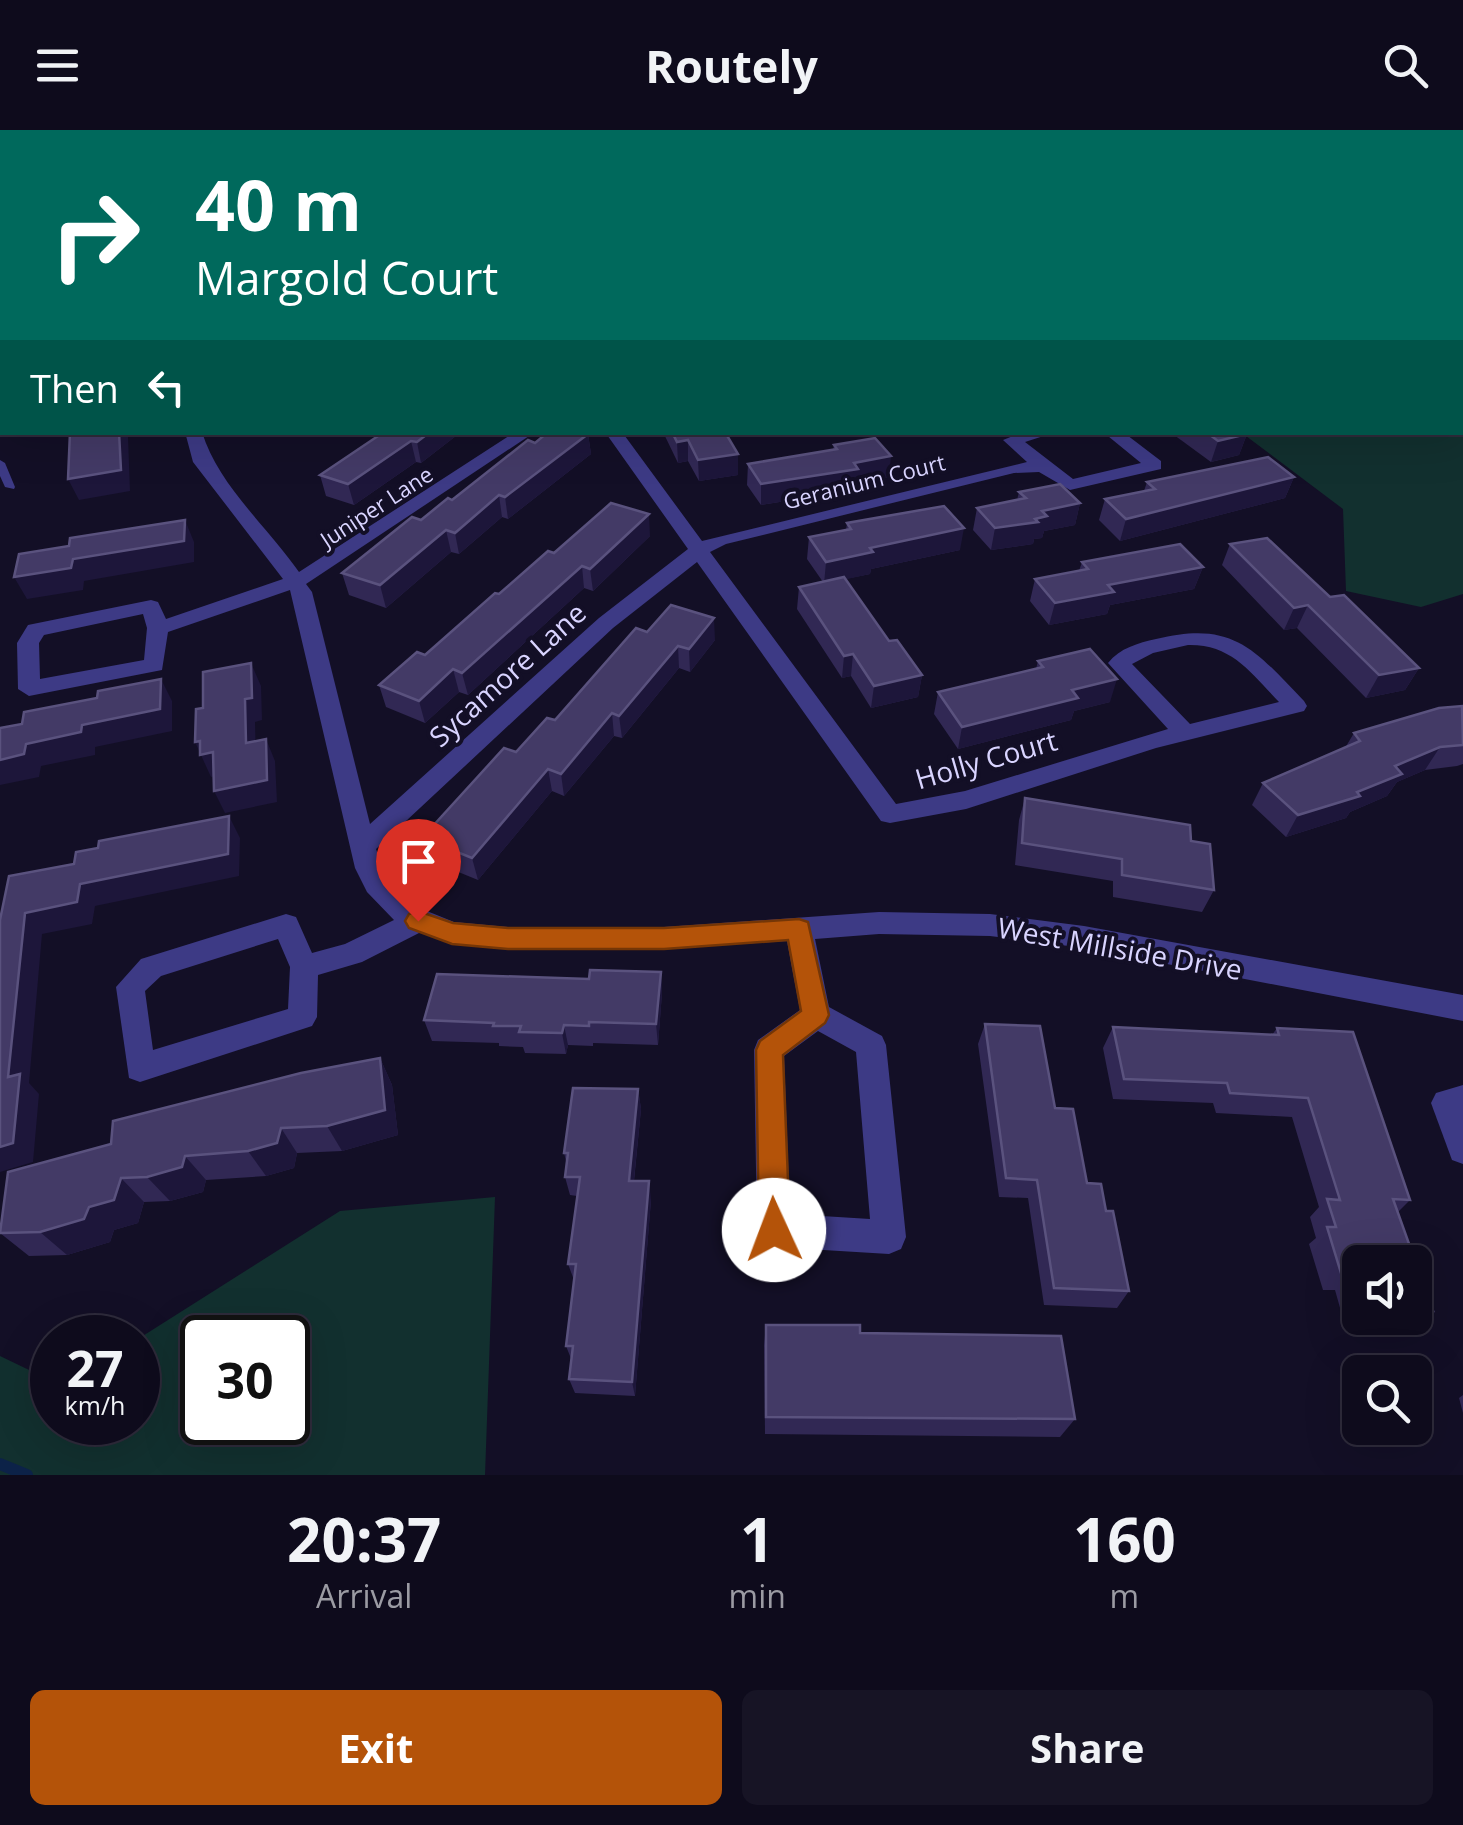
<!DOCTYPE html>
<html lang="en">
<head>
<meta charset="utf-8">
<style>
  body { margin:0; font-family:"Open Sans",sans-serif; background:#171425; color:#f1f3f6; height:100vh; display:flex; flex-direction:column; font-size:38px; white-space:nowrap }
  * { box-sizing:border-box; margin:0 }
  p { font-size:32px; color:#9b9ba3 }
  .icon { flex:none; width:55px; height:55px; fill:none; stroke:currentColor; stroke-width:2; stroke-linecap:round; stroke-linejoin:round }
  .map { position:relative; height:1345px; overflow:hidden }
  .drawer { display:flex; flex-direction:column; background:#0e0b1c; flex:1 }
  .drawer>* { flex:none }
  .top-card { position:absolute; left:0px; top:0px; width:1465px; height:305px; box-shadow:0 10px 40px #0002,0 0 0 2px #2e2b3b; background:#00695c; color:#fff; overflow:hidden }
  .buttons { position:absolute; left:1342px; top:1115px; display:grid; gap:20px }
  .buttons a { display:grid; place-items:center; width:90px; height:90px; border-radius:15px; background:#0e0b1c; box-shadow:0 10px 40px #0002,0 0 0 2px #2e2b3b; font-size:50px }
  .speed { position:absolute; left:30px; top:1185px; display:flex; gap:20px; font-size:50px; font-weight:700; text-align:center }
  .speed>* { display:grid; place-content:center; width:130px; height:130px; border-radius:50%; background:#0e0b1c; box-shadow:0 10px 40px #0002,0 0 0 2px #2e2b3b; line-height:1 }
  .speed small { font-size:25px; font-weight:400 }
  .speed .limit { border:5px solid #111; border-radius:15px; background:#fff; color:#111 }
  .pin { position:absolute; display:grid; place-items:center; width:85px; height:85px; color:#fff; margin:-102px -42px; border-radius:50% 50% 50% 0; rotate:-45deg; box-shadow:0 0 10px #0007 }
  .pin .icon { rotate:45deg }
  .me { position:absolute; width:110px; margin:-55px; rotate:358deg; stroke-linejoin:round; filter:drop-shadow(0 0 8px #0008) }
  .turn { display:flex; align-items:center; gap:35px; height:210px; padding:0 30px; font-size:45px }
  .turn .icon { width:130px; height:130px; stroke-width:2.5 }
  .turn b { display:block; font-size:70px; line-height:85px }
  .then { display:flex; align-items:center; height:95px; padding:0 30px; background:#0003; gap:20px; font-size:38px }
  .eta { display:flex; justify-content:space-evenly; align-items:center; height:170px; text-align:center }
  .eta b { font-size:60px; font-weight:700; line-height:70px }
  .button { display:flex; gap:20px; margin-top:auto; padding:20px 30px }
  .button a { flex:1; height:115px; border-radius:15px; background:#b45309; color:#fff; font-size:40px; font-weight:700; line-height:115px; text-align:center }
  .button a+a { background:#171425; color:#f1f3f6 }
  header { display:flex; justify-content:space-between; align-items:center; height:130px; padding:0 30px; background:#0e0b1c; font-size:45px; font-weight:700 }
  .map>svg:first-child { display:block }
  .green { fill:#12302f; fill-rule:evenodd }
  .lines { fill:none; stroke-linecap:round; stroke-linejoin:round }
  .stream { stroke:#0c2248; stroke-width:12 }
  .lane { fill:#3d3a85; fill-rule:evenodd }
  .street { fill:#3d3a85; fill-rule:evenodd }
  .wall { fill:#312854; fill-rule:evenodd }
  .shaded-wall { fill:#1d163a }
  .building { fill:#433a66; stroke:#5a527e; stroke-width:2.5 }
  .route { fill:#b45309; stroke:#753606; stroke-width:2.5 }
  .labels { text-anchor:middle; dominant-baseline:central; stroke-width:8; stroke-linejoin:round; paint-order:stroke }
  .far-street-label { font-size:22px; fill:#d9d4ff; stroke:#130f26 }
  .street-label { font-size:28px; fill:#d9d4ff; stroke:#130f26 }
</style>
</head>
<body>
<header><svg class="icon" aria-label="menu" viewBox="0 0 24 24"><path d="M4 6h16M4 12h16M4 18h16"/></svg>Routely<svg class="icon" aria-label="search" viewBox="0 0 24 24"><circle cx="10" cy="10" r="6"/><path d="M15 15l6 6"/></svg></header>
<div class="map">
<svg width="1463" height="1345" viewBox="0 0 1463 1345">
  <rect width="100%" height="100%" fill="#130f26"/>
  <!-- green -->
  <g class="green">
    <path d="M1463,197V464L1421,477L1346,461L1343,379L1242,303L1462,302Z"/>
    <path d="M495,1067L485,1345H0V1226L52,1251V1292H138V1209L340,1081ZM202,1208H288V1292H202Z"/>
  </g>
  <g class="lines">
    <!-- stream -->
    <path class="stream" d="M0,1334L27,1345"/>
    <!-- lane -->
    <g class="lane">
      <rect x="84" y="0" width="6" height="2"/>
      <rect x="0" y="41" width="2" height="4"/>
      <path d="M1463,55V60H1462V55Z"/>
      <rect x="1462" y="107" width="1" height="4"/>
      <path d="M0,162L2,163V168H0Z"/>
      <path d="M0,330L5,333L15,357L14,359L5,357L0,346Z"/>
    </g>
    <!-- street -->
    <g class="street">
      <path d="M399,0H410L411,2H401Z"/>
      <path d="M1175,0H1186L1187,2H1177Z"/>
      <rect x="1462" y="142" width="1" height="8"/>
      <path d="M185,302H202C218,355 267,396 299,442L515,302H535L306,454L312,462L370,694L599,488L688,419L605,302H622L702,411L1027,332L1003,310L1023,302H1056L1025,312L1073,349L1141,333L1103,302H1123L1161,331V339L1070,360L1039,342L1014,343L726,414L710,422L896,674L965,661L1168,599L1108,533C1120,518 1138,513 1156,509C1233,490 1254,519 1304,571L1307,576L1304,581L1156,618L966,679L890,693L881,691L697,432L613,498L376,719L386,748L417,777L454,792L508,797H664L879,782L990,784L1084,796L1463,865V891L1084,818L990,806L879,804L815,809L829,877L882,906L886,915L906,1107L901,1119L889,1124L774,1117L762,1112L757,1100L754,920L758,910L800,880L787,811C715,816 644,819 572,819C521,819 469,822 421,802L362,832L318,845L317,887L312,896L140,952L129,948L116,857L141,829L286,784L296,787L312,823L345,814L394,790L367,762L355,738L290,460L168,502L162,540L29,566L18,559L17,513L28,495L151,470L158,472L166,489L283,449L193,332ZM143,484L147,498L144,530L40,549L39,513L44,505ZM1188,515C1232,514 1251,543 1279,572L1190,594L1132,534L1153,523ZM278,809L290,837L288,879L153,920L145,861L161,846ZM818,901L856,922L870,1089L790,1084L784,926Z"/>
      <path d="M1463,955V1034L1452,1030L1431,973L1436,963Z"/>
    </g>
  </g>
  <!-- wall -->
  <g class="wall">
    <path d="M876,0H1135L1140,2H876Z"/>
    <path d="M384,302H461L421,333L416,332L354,375L326,366L320,345Z"/>
    <path d="M663,302H725L738,324V345L699,351L688,331L678,333Z"/>
    <path d="M1170,302H1245L1247,304L1239,325L1211,332Z"/>
    <path d="M588,304L591,324L508,389L502,387L459,424L451,422L386,478L349,465L342,443L535,313Z"/>
    <path d="M834,315L889,347L857,354L856,360L761,375L747,355L748,334L833,320Z"/>
    <path d="M1294,347L1285,368L1120,411L1099,390L1105,369L1144,361L1147,352Z"/>
    <path d="M1019,362L1080,373L1075,395L1044,401L1042,408L1034,409L1033,414L991,420L973,400L977,378L1017,370Z"/>
    <path d="M847,393L960,420L871,439L870,444L845,449L889,511L922,545L918,567L871,578L851,546L842,548L797,479L799,457L823,452L807,429L809,407L846,400Z"/>
    <path d="M650,406L593,461L584,458L468,565L459,562L425,593L386,577L379,555L425,525L499,464L554,423Z"/>
    <path d="M1230,414L1330,467L1419,538L1405,560L1366,568L1297,498L1284,500L1222,435Z"/>
    <path d="M1082,432L1203,437L1194,459L1110,475L1107,484L1049,495L1030,471L1035,449L1079,441Z"/>
    <path d="M647,502L715,510L690,542L679,538L622,608L614,606L564,666L552,661L478,750L429,730L422,708L516,622L555,590Z"/>
    <path d="M1038,531L1110,572L1074,581L1071,590L958,619L934,584L938,562L1036,539Z"/>
    <path d="M1463,576V634L1457,636L1425,640L1397,652L1387,666L1350,682L1346,688L1286,707L1252,675L1263,653L1345,618L1354,603Z"/>
    <path d="M1025,668L1191,711L1214,760L1202,782L1113,767V751L1015,735L1019,690Z"/>
    <path d="M661,842L662,863L658,915L593,913V916L568,915L566,924L525,923L523,917L499,916V913L432,911L424,890L589,849Z"/>
    <path d="M985,894L1055,978L1087,1053L1106,1081L1129,1161L1117,1178L1044,1175L1028,1068L999,1067L978,914Z"/>
    <path d="M1113,897L1272,905L1277,898L1410,1070L1398,1082L1433,1181L1411,1197L1344,1192L1335,1160H1323L1309,1114L1316,1108L1310,1087L1319,1077L1292,987L1216,983L1213,973L1113,969L1103,918ZM1360,1132H1415V1188H1360Z"/>
    <path d="M380,928L392,955L398,1005L342,1021L297,1023L294,1038L266,1046L206,1050L203,1062L170,1071L144,1072L138,1093L114,1100L110,1112L67,1125L29,1126L0,1103L111,1014Z"/>
    <path d="M638,959L641,979L634,1051L651,1070L635,1266L575,1263L569,1249L572,1231L566,1216L574,1150L568,1134L577,1066L570,1065L565,1047L567,1035L564,1023Z"/>
    <path d="M766,1195L860,1203L1075,1289L1060,1307L765,1304L764,1215Z"/>
    <path d="M1463,1265V1283L1459,1268Z"/>
  </g>
  <!-- shaded-wall -->
  <g class="shaded-wall">
    <rect x="0" y="22" width="2" height="15"/>
    <path d="M119,302H126L128,307L130,361L79,370L68,349Z"/>
    <path d="M430,302H461L421,333L417,312Z"/>
    <path d="M588,304L591,324L508,389L505,367Z"/>
    <path d="M1247,304L1239,325L1211,332L1218,311Z"/>
    <path d="M688,310V331L678,333L677,312Z"/>
    <path d="M411,311L416,332L354,375L348,354Z"/>
    <path d="M738,324V345L699,351L698,330Z"/>
    <path d="M891,326L889,347L857,354L856,360L761,375V354Z"/>
    <path d="M1294,347L1285,368L1120,411L1126,389Z"/>
    <path d="M499,365L502,387L459,424L455,403Z"/>
    <path d="M1080,373L1075,395L1044,401L1042,408L1034,409L1033,414L991,420L995,398L1035,389L1042,381Z"/>
    <path d="M649,384L650,406L593,461L590,439Z"/>
    <path d="M185,390L194,412V432L84,451L83,460L27,469L14,447L73,429Z"/>
    <path d="M964,398L960,420L871,439L870,444L824,454L826,432L870,418Z"/>
    <path d="M446,400L451,422L386,478L380,455Z"/>
    <path d="M582,436L584,458L468,565L462,543Z"/>
    <path d="M1203,437L1194,459L1110,475L1107,484L1049,495L1055,473L1108,455Z"/>
    <path d="M1308,475L1297,498L1284,500L1294,478Z"/>
    <path d="M714,488L715,510L690,542L689,519Z"/>
    <path d="M678,516L679,538L622,608L619,586Z"/>
    <path d="M853,524L851,546L842,548L844,526Z"/>
    <path d="M251,533L261,556L262,590L255,592L256,635L246,613L245,569Z"/>
    <path d="M1419,538L1405,560L1366,568L1379,545Z"/>
    <path d="M453,539L459,562L425,593L419,571Z"/>
    <path d="M922,545L918,567L871,578L874,556Z"/>
    <path d="M161,549L172,571V601L95,617V625L41,636L39,647L0,655V630L26,614L82,595Z"/>
    <path d="M1117,549L1110,572L1074,581L1071,590L958,619L962,597L1072,560Z"/>
    <path d="M612,583L614,606L564,666L561,644Z"/>
    <path d="M266,609L275,631L277,672L225,683L214,661Z"/>
    <path d="M200,611L213,622L224,645L211,647L195,612Z"/>
    <path d="M1440,617L1425,640L1397,652L1387,666L1350,682L1346,688L1286,707L1298,685L1357,662L1395,636Z"/>
    <path d="M548,639L552,661L478,750L472,728Z"/>
    <path d="M229,686L240,708L239,746L95,776L92,794L42,804L29,953L39,964L33,1032L0,1042V1017L25,783L80,754Z"/>
    <path d="M661,842L662,863L658,915L656,894Z"/>
    <path d="M564,895L568,915L566,924L562,903Z"/>
    <path d="M380,928L392,955L398,1005L342,1021L327,996Z"/>
    <path d="M638,959L641,979L632,1069L629,1051Z"/>
    <path d="M281,998L297,1023L294,1038L266,1046L248,1021Z"/>
    <path d="M185,1026L206,1050L203,1062L170,1071L147,1047Z"/>
    <path d="M121,1048L144,1072L138,1093L114,1100L110,1112L67,1125L40,1102Z"/>
    <path d="M649,1051L651,1070L635,1266L632,1252Z"/>
  </g>
  <!-- building -->
  <g class="building">
    <path d="M0,0H72V2H2V22H0Z"/>
    <path d="M166,0H388L389,2H166Z"/>
    <path d="M904,0H1135L1140,2H909Z"/>
    <path d="M1276,0H1463V20L1462,2H1257Z"/>
    <path d="M70,302H119L121,340L68,349Z"/>
    <path d="M384,302H430L417,312L411,311L348,354L320,345Z"/>
    <path d="M548,302L588,304L505,367L499,365L455,403L446,400L380,455L342,443L412,387L421,390L448,368L452,370L528,310L535,313Z"/>
    <path d="M672,302H725L738,324L698,330L688,310L677,312Z"/>
    <path d="M1206,302H1245L1247,304L1218,311Z"/>
    <path d="M875,308L891,326L854,333L858,339L761,354L748,334L837,319L834,315Z"/>
    <path d="M1268,327L1294,347L1126,389L1105,369L1155,359L1147,352Z"/>
    <path d="M1060,354L1080,373L1042,381L1047,386L1035,389L1038,392L995,398L977,378L1026,368L1019,362Z"/>
    <path d="M611,373L649,384L590,439L582,436L462,543L453,539L419,571L379,555L417,522L425,525L495,463L499,464L548,421L554,423Z"/>
    <path d="M944,376L964,398L870,418L873,422L826,432L809,407L851,399L847,393Z"/>
    <path d="M185,390L184,411L73,429L71,438L14,447L19,424L69,416L70,408Z"/>
    <path d="M1267,408L1330,467L1344,465L1419,538L1379,545L1308,475L1294,478L1230,414Z"/>
    <path d="M1180,414L1203,437L1108,455L1114,462L1055,473L1035,449L1088,439L1082,432Z"/>
    <path d="M844,447L889,511L897,510L922,545L874,556L853,524L844,526L799,457Z"/>
    <path d="M671,475L714,488L689,519L678,516L619,586L612,583L561,644L548,639L472,728L422,708L504,618L516,622L547,588L555,590L636,498L647,502Z"/>
    <path d="M1090,519L1117,549L1072,560L1078,568L962,597L938,562L1043,537L1038,531Z"/>
    <path d="M251,533L252,568L245,569L246,613L266,609L267,650L214,661L213,622L200,625V611L195,612L196,579L203,578V542Z"/>
    <path d="M161,549L160,579L82,595L81,602L26,614L24,624L0,630V598L22,594L24,582L97,568L98,561Z"/>
    <path d="M1462,576L1463,615L1440,617L1395,636L1402,644L1357,662L1360,666L1298,685L1263,653L1360,611L1354,603L1439,578Z"/>
    <path d="M1025,668L1190,695L1191,711L1210,714L1214,760L1122,745V729L1022,713Z"/>
    <path d="M229,686L228,724L80,754L77,772L25,783L8,947L20,944L13,1013L0,1017V790L9,746L74,734L76,722L98,718L99,711Z"/>
    <path d="M590,840L661,842L656,894L589,892V896L564,895L562,903L519,902L521,896H493L494,893L424,890L437,844L589,849Z"/>
    <path d="M985,894L1040,896L1055,978L1073,979L1087,1053L1101,1054L1106,1081H1113L1129,1161L1054,1158L1037,1050L1006,1048Z"/>
    <path d="M1113,897L1279,905L1277,898L1353,902L1410,1070L1393,1069L1433,1181L1415,1180V1132H1360V1163L1354,1144L1341,1143L1327,1097H1336L1327,1069L1340,1070L1308,968L1230,963L1227,953L1124,949Z"/>
    <path d="M380,928L385,980L327,996L281,998L277,1013L248,1021L185,1026L182,1037L147,1047L121,1048L114,1070L89,1077L84,1089L40,1102L0,1103L8,1042L111,1014L113,991L301,943Z"/>
    <path d="M573,958L638,959L629,1051H649L632,1252L569,1249L573,1216H566L576,1134H568L580,1047H565L568,1023H564Z"/>
    <path d="M766,1195H860V1203L1061,1206L1075,1289L766,1287Z"/>
  </g>
  <!-- route -->
  <path class="route" d="M418,781L453,793L508,798H664L799,789L808,792L829,885L825,893L783,925L790,1100L785,1111L774,1116L763,1111L759,1100L756,920L760,911L801,881L788,810L664,819H508L452,814L409,798L405,791L409,784Z"/>
  <g class="labels">
    <!-- far-street labels -->
    <g class="far-street-label">
      <text transform="translate(864 351) rotate(-14)">Geranium Court</text>
      <text transform="translate(376 376) rotate(-33)">Juniper Lane</text>
    </g>
    <!-- street labels -->
    <g class="street-label">
      <text transform="translate(507 544) rotate(-42)">Sycamore Lane</text>
      <text transform="translate(986 629) rotate(-16)">Holly Court</text>
      <text transform="translate(1120 818) rotate(10)">West Millside Drive</text>
    </g>
  </g>
</svg>
<div class="buttons">
<a><svg class="icon" aria-label="sound" viewBox="0 0 24 24"><path d="M4 9h4l5-4v14l-5-4H4zM17 9q2 3 0 6"/></svg></a>
<a><svg class="icon" aria-label="search" viewBox="0 0 24 24"><circle cx="10" cy="10" r="6"/><path d="M15 15l6 6"/></svg></a>
</div>
<div class="speed"><div>27<small>km/h</small></div><div class="limit">30</div></div>
<div class="pin" style="left:418px;top:791px;background:#d93025"><svg class="icon" aria-label="arrive" viewBox="0 0 24 24"><path d="M6 21V4h12l-3 4 3 4H6"/></svg></div>
<svg class="me" style="left:774px;top:1100px" viewBox="-20 -20 40 40"><circle r="19" fill="#fff"/><path d="M0-13L10 11 0 6-10 11z" fill="#b45309"/></svg>
<div class="top-card">
<div class="turn"><svg class="icon" aria-label="right" viewBox="0 0 24 24"><path d="M7 20v-9h11M14 6l5 5-5 5"/></svg><div><b>40 m</b>Margold Court</div></div>
<div class="then">Then<svg class="icon" aria-label="left" viewBox="0 0 24 24"><path d="M17 20v-9H6M10 6l-5 5 5 5"/></svg></div>
</div>
</div>
<section class="drawer">
<div class="eta">
<div><b>20:37</b><p>Arrival</p></div>
<div><b>1</b><p>min</p></div>
<div><b>160</b><p>m</p></div>
</div>
<div class="button"><a>Exit</a><a>Share</a></div>
</section>
</body>
</html>
